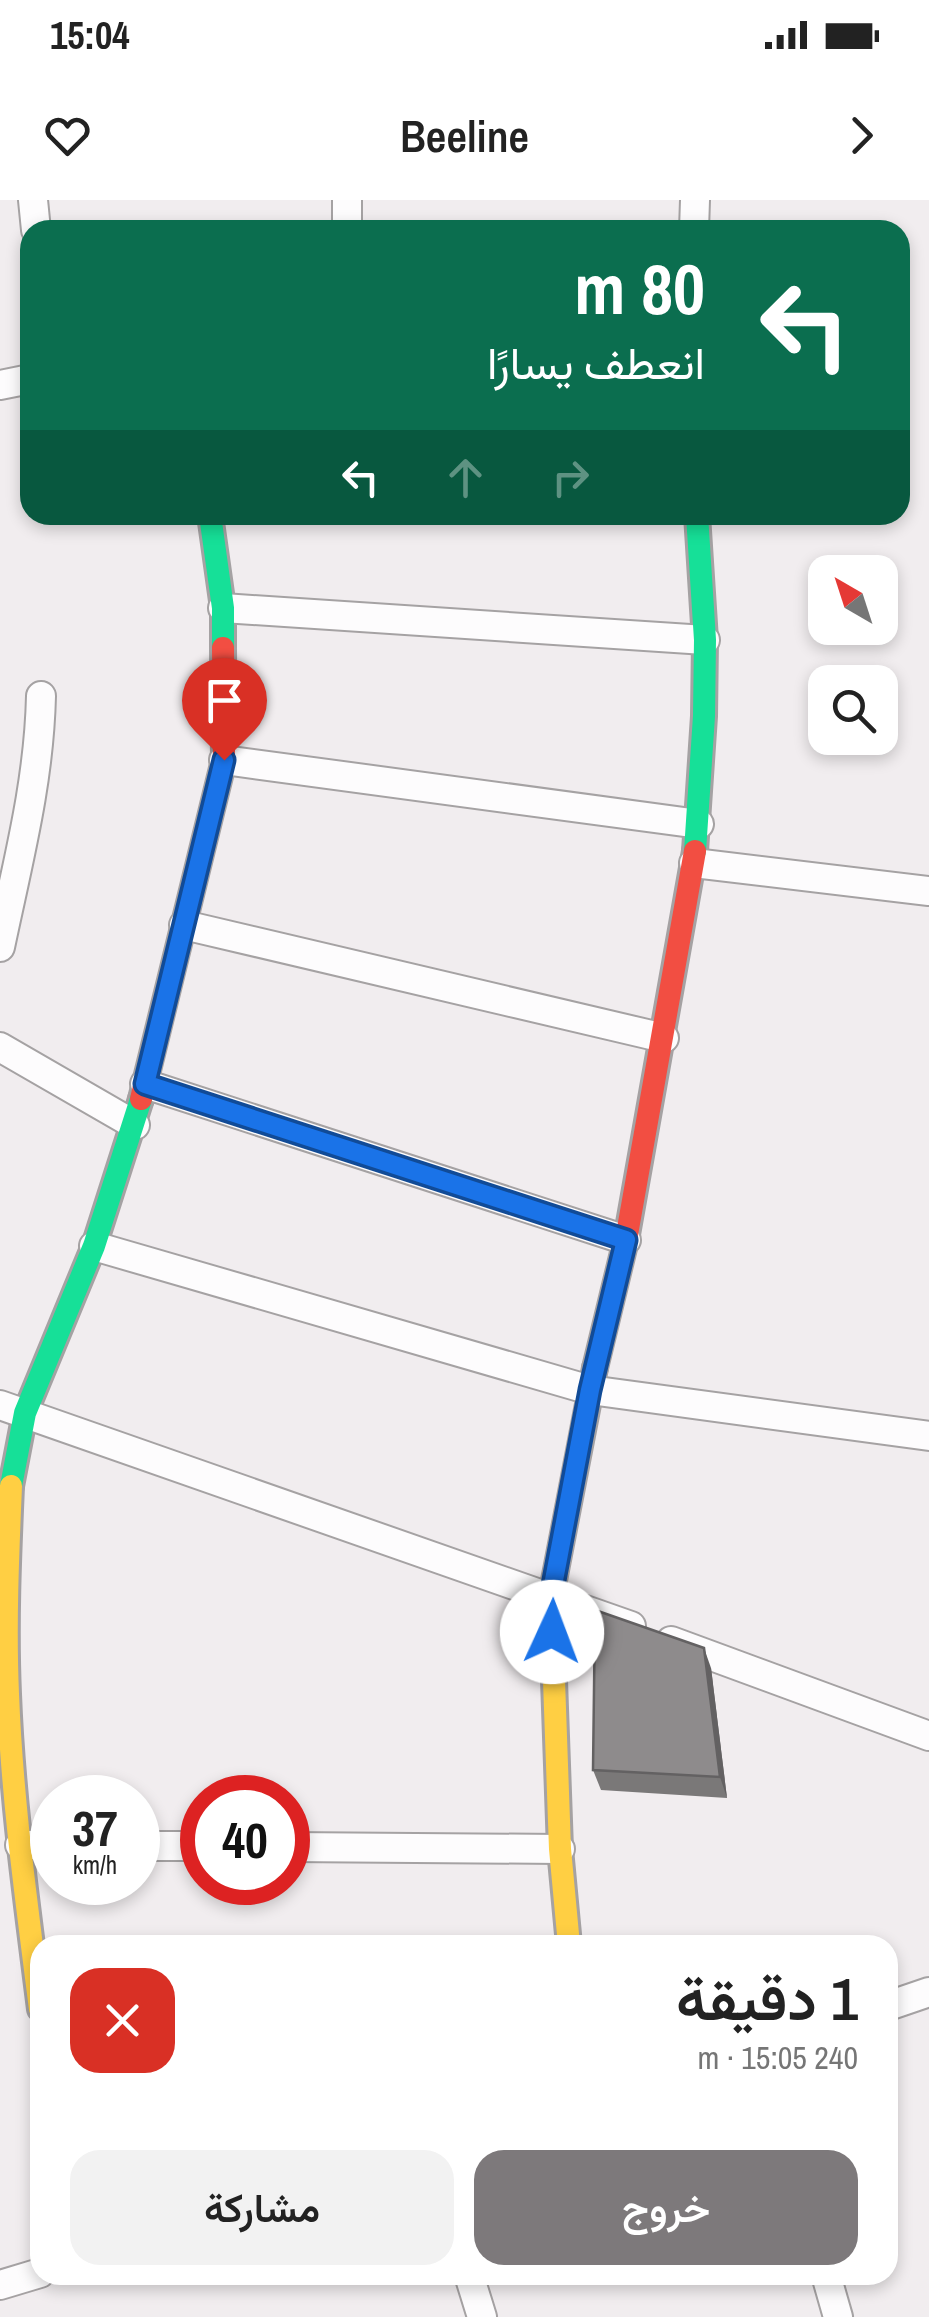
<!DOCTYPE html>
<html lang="ar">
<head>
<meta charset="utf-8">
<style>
  body { margin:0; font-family:"Archivo Narrow",Vazirmatn,sans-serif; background:#f2f2f2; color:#222; direction:rtl; height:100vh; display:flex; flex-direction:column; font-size:38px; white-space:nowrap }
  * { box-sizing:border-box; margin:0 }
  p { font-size:32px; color:#767676 }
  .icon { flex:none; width:55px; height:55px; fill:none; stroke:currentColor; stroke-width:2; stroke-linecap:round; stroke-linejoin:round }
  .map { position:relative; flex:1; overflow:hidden; direction:ltr }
  .panel { position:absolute; left:30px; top:1735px; width:868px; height:350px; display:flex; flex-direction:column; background:#fff; border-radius:30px; box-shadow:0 5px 15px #0003; direction:rtl }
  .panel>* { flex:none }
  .hud { position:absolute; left:20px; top:20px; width:890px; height:305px; border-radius:30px; box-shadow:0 5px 15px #0003; direction:rtl; background:#0b6e4f; color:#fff; overflow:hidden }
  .needle { width:65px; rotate:321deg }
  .tools { position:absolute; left:808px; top:355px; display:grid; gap:20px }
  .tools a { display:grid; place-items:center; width:90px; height:90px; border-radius:20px; background:#fff; box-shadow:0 5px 15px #0003; font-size:50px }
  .speed { position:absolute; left:30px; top:1575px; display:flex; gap:20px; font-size:50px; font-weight:700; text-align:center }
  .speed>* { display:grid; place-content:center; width:130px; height:130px; border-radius:50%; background:#fff; box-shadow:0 5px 15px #0003; line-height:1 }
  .speed small { font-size:25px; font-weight:400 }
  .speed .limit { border:15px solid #d22; background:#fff; color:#111 }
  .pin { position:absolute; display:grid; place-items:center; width:85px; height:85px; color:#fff; margin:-102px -42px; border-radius:50% 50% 50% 0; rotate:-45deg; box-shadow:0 0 10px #0007 }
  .pin .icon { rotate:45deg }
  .me { position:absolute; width:110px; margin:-55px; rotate:2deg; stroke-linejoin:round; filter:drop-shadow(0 0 8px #0008) }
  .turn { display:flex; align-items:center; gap:35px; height:210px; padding:0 40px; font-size:45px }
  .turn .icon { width:130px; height:130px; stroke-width:2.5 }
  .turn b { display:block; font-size:70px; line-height:85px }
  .lanes { display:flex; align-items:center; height:95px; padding:0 40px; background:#0003; justify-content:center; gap:50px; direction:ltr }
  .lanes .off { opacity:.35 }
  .round { display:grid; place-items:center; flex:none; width:105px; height:105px; border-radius:30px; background:#f2f2f2 }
  .head { display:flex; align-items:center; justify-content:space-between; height:170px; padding:0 40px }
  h1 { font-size:60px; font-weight:600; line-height:75px }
  .action { display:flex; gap:20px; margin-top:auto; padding:20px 40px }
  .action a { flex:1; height:115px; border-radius:30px; background:#7d797b; color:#fff; font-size:40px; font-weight:600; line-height:115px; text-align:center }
  .action a+a { background:#f2f2f2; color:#222 }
  .status { display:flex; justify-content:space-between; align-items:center; height:70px; padding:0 50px; background:#fff; direction:ltr }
  .status svg { height:28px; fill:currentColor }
  header { display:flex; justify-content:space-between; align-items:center; height:130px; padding:0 40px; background:#fff; font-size:45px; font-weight:600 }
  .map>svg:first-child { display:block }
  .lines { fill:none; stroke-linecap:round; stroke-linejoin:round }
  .street-casing { stroke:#a5a2a3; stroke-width:32 }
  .fast-casing { stroke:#a5a2a3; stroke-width:28 }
  .slow-casing { stroke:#a5a2a3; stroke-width:28 }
  .jam-casing { stroke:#a5a2a3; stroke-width:28 }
  .street { stroke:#fdfcfd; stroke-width:28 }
  .fast { stroke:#16e098; stroke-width:22 }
  .slow { stroke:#ffcf43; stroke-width:22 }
  .jam { stroke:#f24e42; stroke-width:22 }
  .wall { fill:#7a7878 }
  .shaded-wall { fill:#636162 }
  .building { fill:#8e8b8c; stroke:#636162; stroke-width:2.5 }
  .route-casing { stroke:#114b97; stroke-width:25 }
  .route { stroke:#1a73e8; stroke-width:18 }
</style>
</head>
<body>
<div class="status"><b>15:04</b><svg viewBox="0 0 49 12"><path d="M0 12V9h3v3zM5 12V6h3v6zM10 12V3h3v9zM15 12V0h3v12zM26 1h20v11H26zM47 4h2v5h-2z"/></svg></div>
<header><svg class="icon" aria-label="forward" viewBox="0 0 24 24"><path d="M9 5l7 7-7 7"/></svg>Beeline<svg class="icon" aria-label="heart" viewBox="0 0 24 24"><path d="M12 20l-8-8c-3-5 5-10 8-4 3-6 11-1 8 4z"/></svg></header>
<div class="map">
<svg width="929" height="2117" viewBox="0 0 929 2117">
  <rect width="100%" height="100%" fill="#f1edef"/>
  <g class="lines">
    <!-- street casing -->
    <g class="street-casing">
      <g id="street">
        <path d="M33,0L36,30"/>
        <path d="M347,30V0"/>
        <path d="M694,30L695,0"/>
        <path d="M0,185L30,179"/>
        <path d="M223,408L705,440"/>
        <path d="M224,560L699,624"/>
        <path d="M694,663L929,691"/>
        <path d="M184,725L664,838"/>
        <path d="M0,747C18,661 39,583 41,496"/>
        <path d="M0,847L135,925"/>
        <path d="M145,884L626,1040"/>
        <path d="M94,1046L590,1190L929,1236"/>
        <path d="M0,1205L631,1426"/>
        <path d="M671,1441L929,1536"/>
        <path d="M20,1645H52"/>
        <path d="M138,1646H202"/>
        <path d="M288,1647L560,1649"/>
        <path d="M888,1806L929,1792"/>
        <path d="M469,2075L482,2117"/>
        <path d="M826,2075L838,2117"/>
        <path d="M0,2085L40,2073"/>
      </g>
    </g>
    <!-- fast casing -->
    <g class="fast-casing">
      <g id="fast">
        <path d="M210,315L223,408V448"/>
        <path d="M695,651L704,516L705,440L697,315"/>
        <path d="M11,1286L25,1213L94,1046L141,899"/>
      </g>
    </g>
    <!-- slow casing -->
    <g class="slow-casing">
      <g id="slow">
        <path d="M11,1286C8,1356 5,1425 8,1494C12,1600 27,1705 40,1809"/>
        <path d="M569,1745L560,1649L551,1396L595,1168"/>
      </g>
    </g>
    <!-- jam casing -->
    <g class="jam-casing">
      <g id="jam">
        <path d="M141,899L224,560L223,448"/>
        <path d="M595,1168L626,1040L695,651"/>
      </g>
    </g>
    <!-- street -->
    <use href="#street" class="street"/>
    <!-- fast -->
    <use href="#fast" class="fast"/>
    <!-- slow -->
    <use href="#slow" class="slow"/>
    <!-- jam -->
    <use href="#jam" class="jam"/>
  </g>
  <!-- wall -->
  <path class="wall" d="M711,1468L727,1598L601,1590L593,1570Z"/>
  <!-- shaded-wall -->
  <path class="shaded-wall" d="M704,1448L711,1468L727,1598L720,1577Z"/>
  <!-- building -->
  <path class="building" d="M595,1410L704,1448L720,1577L593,1570Z"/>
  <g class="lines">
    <!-- route casing -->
    <g class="route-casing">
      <path id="route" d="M224,560L145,884L626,1040L590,1190L551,1396L552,1432"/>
    </g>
    <!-- route -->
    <use href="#route" class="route"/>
  </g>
</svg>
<div class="tools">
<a><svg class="needle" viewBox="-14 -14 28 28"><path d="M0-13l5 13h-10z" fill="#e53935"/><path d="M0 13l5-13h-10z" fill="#767676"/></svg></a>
<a><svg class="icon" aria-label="search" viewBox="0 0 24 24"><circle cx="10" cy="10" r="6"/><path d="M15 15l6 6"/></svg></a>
</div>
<div class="speed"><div>37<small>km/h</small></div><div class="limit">40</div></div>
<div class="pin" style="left:224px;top:560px;background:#d93025"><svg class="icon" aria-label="arrive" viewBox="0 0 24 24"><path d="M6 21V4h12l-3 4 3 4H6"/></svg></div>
<svg class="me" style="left:552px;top:1432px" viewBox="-20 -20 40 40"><circle r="19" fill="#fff"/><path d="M0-13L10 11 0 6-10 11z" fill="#1a73e8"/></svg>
<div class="hud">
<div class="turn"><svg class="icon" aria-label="left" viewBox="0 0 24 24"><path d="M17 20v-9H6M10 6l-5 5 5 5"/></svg><div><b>80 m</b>انعطف يسارًا</div></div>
<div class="lanes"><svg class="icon" aria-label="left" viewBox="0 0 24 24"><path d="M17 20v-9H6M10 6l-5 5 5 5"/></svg><svg class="icon off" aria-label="ahead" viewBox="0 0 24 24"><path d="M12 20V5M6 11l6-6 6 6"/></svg><svg class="icon off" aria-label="right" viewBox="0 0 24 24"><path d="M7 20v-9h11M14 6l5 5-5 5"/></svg></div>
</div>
<section class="panel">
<div class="head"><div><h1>1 دقيقة</h1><p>240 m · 15:05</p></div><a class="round" style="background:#d93025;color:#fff"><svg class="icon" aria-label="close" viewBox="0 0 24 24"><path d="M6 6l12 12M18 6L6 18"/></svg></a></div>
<div class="action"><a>خروج</a><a>مشاركة</a></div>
</section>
</div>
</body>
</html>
